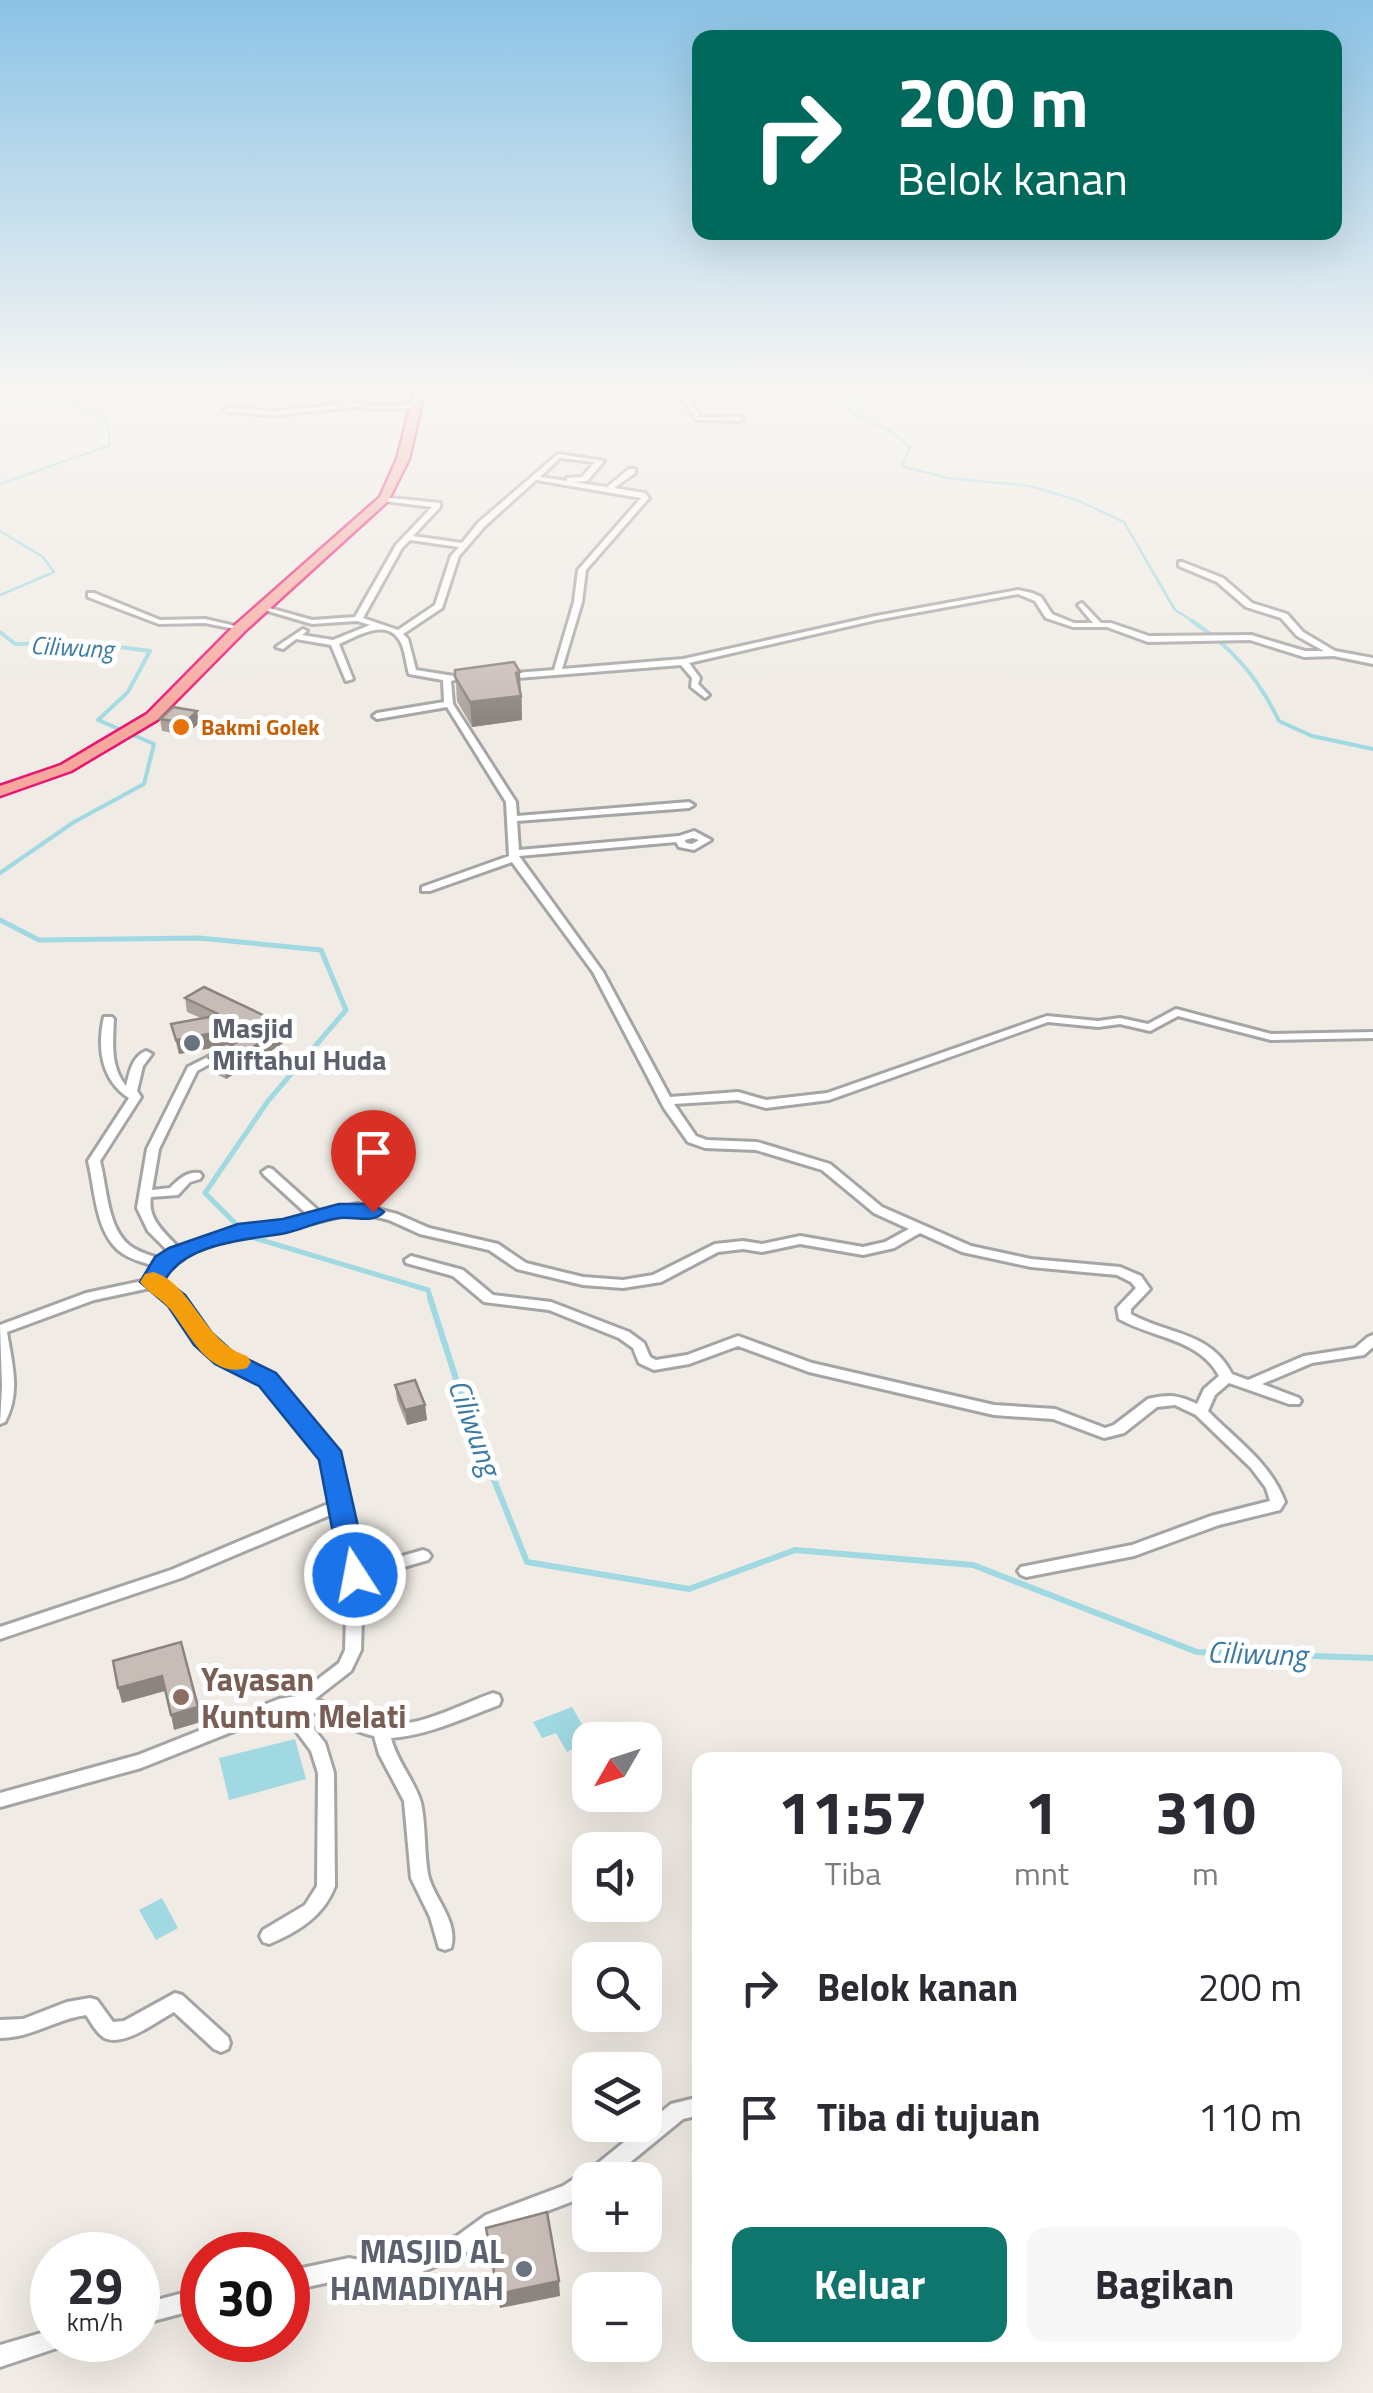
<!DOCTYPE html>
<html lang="id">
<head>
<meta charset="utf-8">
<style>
  body { margin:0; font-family:"Titillium Web",sans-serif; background:#f7f7f7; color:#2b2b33; height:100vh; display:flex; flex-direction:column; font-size:38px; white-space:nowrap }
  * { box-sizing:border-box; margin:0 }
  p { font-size:32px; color:#7c7c81 }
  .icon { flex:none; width:55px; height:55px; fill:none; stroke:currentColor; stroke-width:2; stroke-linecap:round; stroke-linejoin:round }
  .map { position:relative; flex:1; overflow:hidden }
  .sheet { position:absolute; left:692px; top:1752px; width:650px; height:610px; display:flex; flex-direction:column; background:#fff; border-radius:20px; box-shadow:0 10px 40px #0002 }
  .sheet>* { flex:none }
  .guide { position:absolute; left:692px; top:30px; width:650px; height:210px; border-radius:20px; box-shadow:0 10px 40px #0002; background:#00695c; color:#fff; overflow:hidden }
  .needle { width:65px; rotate:231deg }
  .controls { position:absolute; left:572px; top:1722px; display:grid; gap:20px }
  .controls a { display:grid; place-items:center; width:90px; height:90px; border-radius:20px; background:#fff; box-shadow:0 10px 40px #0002; font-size:50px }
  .speed { position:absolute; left:30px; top:2232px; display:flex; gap:20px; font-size:50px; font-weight:700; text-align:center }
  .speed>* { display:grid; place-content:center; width:130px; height:130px; border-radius:50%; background:#fff; box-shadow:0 10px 40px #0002; line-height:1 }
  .speed small { font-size:25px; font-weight:400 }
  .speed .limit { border:15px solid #d22; background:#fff; color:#111 }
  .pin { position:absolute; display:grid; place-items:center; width:85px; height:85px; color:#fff; margin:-102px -42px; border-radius:50% 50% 50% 0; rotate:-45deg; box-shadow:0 0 10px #0007 }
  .pin .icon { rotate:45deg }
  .me { position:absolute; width:110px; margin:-55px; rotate:349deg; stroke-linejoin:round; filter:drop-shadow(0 0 8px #0008) }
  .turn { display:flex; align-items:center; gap:35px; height:210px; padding:0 40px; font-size:45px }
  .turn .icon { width:130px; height:130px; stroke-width:2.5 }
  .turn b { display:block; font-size:70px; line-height:85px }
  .eta { display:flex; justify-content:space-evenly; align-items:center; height:170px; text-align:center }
  .eta b { font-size:60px; font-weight:700; line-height:70px }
  .action { display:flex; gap:20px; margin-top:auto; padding:20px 40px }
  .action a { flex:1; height:115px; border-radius:20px; background:#0f766e; color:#fff; font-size:40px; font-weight:700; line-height:115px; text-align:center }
  .action a+a { background:#f7f7f7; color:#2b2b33 }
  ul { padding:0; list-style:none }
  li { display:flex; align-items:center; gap:30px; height:130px; padding:0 40px }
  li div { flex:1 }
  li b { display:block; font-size:38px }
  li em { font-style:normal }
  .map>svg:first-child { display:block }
  .water { fill:#a0d9e2 }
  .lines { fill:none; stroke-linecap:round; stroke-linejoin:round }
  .stream-far3 { stroke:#a0d9e2; stroke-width:2.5 }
  .stream-far2 { stroke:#a0d9e2; stroke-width:4 }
  .stream-far1 { stroke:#a0d9e2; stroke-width:5 }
  .stream { stroke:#a0d9e2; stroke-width:6 }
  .minor-casing { stroke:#a5a5a5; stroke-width:6 }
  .trunk-casing { stroke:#ea1571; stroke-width:5 }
  .minor { fill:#fff; fill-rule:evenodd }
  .trunk { fill:#f6a79e; fill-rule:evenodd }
  .wall { fill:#aca29d }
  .shaded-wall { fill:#8c847f }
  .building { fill:#c8bcb6; stroke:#8c847f; stroke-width:2.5 }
  .route { fill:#1a73e8; stroke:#114b97; stroke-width:2.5 }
  .slow { fill:#f59e0b }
  .food-dot { fill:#e8710a; stroke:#fff; stroke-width:4 }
  .worship-dot { fill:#6b7280; stroke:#fff; stroke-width:4 }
  .education-dot { fill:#8d6e63; stroke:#fff; stroke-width:4 }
  .labels { text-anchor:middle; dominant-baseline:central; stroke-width:10; stroke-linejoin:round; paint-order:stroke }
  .far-food-label { font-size:22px; font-weight:bold; fill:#c56008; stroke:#fff; text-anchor:start }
  .far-water-label { font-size:25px; font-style:italic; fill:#3d7ba6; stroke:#fff }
  .worship-label { font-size:28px; font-weight:bold; fill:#5b616d; stroke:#fff; text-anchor:start }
  .water-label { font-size:30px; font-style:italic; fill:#3d7ba6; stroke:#fff }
  .near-education-label { font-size:32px; font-weight:bold; fill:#785e54; stroke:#fff; text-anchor:start }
  .near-worship-label { font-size:32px; font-weight:bold; fill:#5b616d; stroke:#fff; text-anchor:end }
</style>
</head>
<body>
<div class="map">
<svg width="1373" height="2393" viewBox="0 0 1373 2393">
  <rect width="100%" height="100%" fill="#f0ebe4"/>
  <!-- water -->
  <g class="water">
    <path d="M572,1707L591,1740L567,1752L556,1733L542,1738L533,1722Z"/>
    <path d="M295,1739L306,1779L229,1800L219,1758Z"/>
    <path d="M162,1898L178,1928L156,1940L139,1910Z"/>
  </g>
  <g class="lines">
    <!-- stream-far3 -->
    <g class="stream-far3">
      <path d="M902,388L846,402L850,412L892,432L910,447L902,466L947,478L1030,486L1077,500L1124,522L1175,610L1196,623"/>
      <path d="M0,402L72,405L107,419L110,445L0,484"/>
      <path d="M0,531L43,557L54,572L0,595"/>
    </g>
    <!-- stream-far2 -->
    <g class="stream-far2">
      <path d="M1192,621C1232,647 1259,679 1279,721L1312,736L1373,749"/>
      <path d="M0,632L15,644L88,643L150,651L128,692L98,720L154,744L144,784L74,822L0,873"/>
    </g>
    <!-- stream-far1 -->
    <path class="stream-far1" d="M0,920L39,940L199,938L321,950L346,1010L268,1101L205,1193L248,1236L428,1290L431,1300"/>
    <!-- stream -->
    <path class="stream" d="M430,1298L466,1410L527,1562L689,1589L795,1550L973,1565L1197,1652L1373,1658"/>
    <!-- minor casing -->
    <g class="minor-casing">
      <g id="minor">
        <path d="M145,388L171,390L207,388L171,394Z"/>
        <path d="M325,388H331C352,412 387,405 415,404L418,406L415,408L380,409L354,407L276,415L227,412L224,410L227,408L276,411L345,404L333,398Z"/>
        <path d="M653,388H662L688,396L700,417H740L743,419L740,421L696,420L683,398Z"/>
        <path d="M558,454L604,461L587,481L573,482L607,487L629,469H635V473L614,488L645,493L649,498L586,570L582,602L562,669L683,659L876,616L1018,590L1032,593L1041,597L1052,614L1074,623H1093L1078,605L1082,603L1101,623H1111L1149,636L1251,635L1305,651H1324L1297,636L1281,618L1246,607L1217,582L1179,566V562H1182L1223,578L1252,603L1287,614L1303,632L1335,651L1373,658V664L1334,656L1304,657L1250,640L1148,642L1107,627H1073L1046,618L1035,601L1018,594L876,620L689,663L700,678L698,684L709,695L705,698L691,687L692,678L681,665L504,679L501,678V674L554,670L574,602L578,570L641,498L536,480L485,526L459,556L442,608L403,634L408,639L416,670L454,676L458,679L451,681L453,704L516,802L517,816L689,802L694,805L689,808L517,821L519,850L679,836L694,831L711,840L694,850L679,847L676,842L519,856L603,972L670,1097L738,1092L766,1100L827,1093L1047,1016L1098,1021L1120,1018L1148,1024L1176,1009L1271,1034L1373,1032V1038L1271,1040L1178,1016L1150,1031L1120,1024L1098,1027L1048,1022L829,1100L766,1108L738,1100L674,1104L696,1136L707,1140L757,1142L830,1164L882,1207L971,1246L1031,1259L1120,1267L1141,1276L1150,1289L1131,1309V1314C1168,1335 1210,1331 1232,1374L1248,1380L1304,1356L1355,1348L1368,1337L1373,1335V1347L1364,1355L1312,1363L1262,1384L1299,1398L1301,1401L1299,1404H1289L1229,1383L1215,1395L1208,1411C1237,1441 1270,1462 1285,1502L1280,1510L1219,1525L1134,1556L1026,1577L1021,1575L1018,1571L1021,1567L1132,1545L1211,1516L1270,1501L1266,1488L1251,1468L1196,1415L1175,1405L1157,1407L1124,1433L1104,1438L1053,1419L994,1415L809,1372L738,1346L689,1364L654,1370L639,1363L633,1348L619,1338L549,1310L484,1302L453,1276L406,1263L405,1260L411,1256L463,1270L493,1295L551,1302L629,1332L644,1343L650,1357L656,1360L687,1355L738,1336L812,1363L994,1405L1055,1409L1105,1428L1114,1425L1148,1399C1169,1394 1178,1395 1197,1404L1204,1389L1219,1376C1200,1339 1153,1338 1119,1319L1117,1308L1136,1288L1131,1282L1117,1275L1031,1267L962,1252L920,1233L894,1248L863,1255L800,1244L762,1252L743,1249L718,1252L661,1282L623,1288L583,1285L517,1269L489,1250L420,1234L389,1220L357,1212L284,1230L247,1233L182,1256L168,1265L159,1282L182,1297L208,1336L229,1355L273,1377L299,1405L337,1453L361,1568L423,1550L428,1552L431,1556L428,1560L363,1579L367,1597L362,1616L361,1650L351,1671L315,1699C332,1705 348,1715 365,1721C408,1735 453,1707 493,1693L499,1695L501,1700L499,1705C464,1718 429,1735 391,1738C397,1762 415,1781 421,1803C426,1826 424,1851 428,1874C433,1898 459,1921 451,1948L445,1950L439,1948L430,1917L411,1878L404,1801L379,1754L374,1736C347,1730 325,1713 298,1709L325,1743L334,1773L335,1886C324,1916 298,1932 269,1944L263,1942L260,1936L263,1930L305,1905L317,1886L318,1773L311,1751L282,1712L141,1768L0,1807V1793L138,1755L279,1699L296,1696L339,1663L345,1650L346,1616L351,1597L335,1513L181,1578L0,1639V1627L171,1570L333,1502L325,1458L289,1411L263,1383L219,1361L198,1342L172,1303L150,1288L94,1300L7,1332C12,1364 21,1392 5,1422L0,1424L2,1387L0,1325L86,1293L147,1280L154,1266C143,1262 128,1259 118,1250C95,1229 95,1189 88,1161L129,1098C101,1080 97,1047 104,1017H112L114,1019C113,1043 110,1067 126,1086C130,1071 132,1057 146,1051L152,1054L143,1066L137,1091L141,1097L100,1161C107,1187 107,1227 129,1245C138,1252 149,1255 159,1258L169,1252L148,1231L137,1208L147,1149L188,1067L218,1052L222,1053L224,1055L222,1057L197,1071L159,1149L152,1190L170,1188C179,1179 187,1171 200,1173L202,1176L200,1179L190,1182L178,1195L151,1197C147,1219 165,1233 179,1248L246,1225L284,1222L309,1216L264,1175L262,1172L268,1168L272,1169L321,1213L357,1204L397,1214L429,1228L498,1244L526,1263L583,1277L623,1280L653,1275L715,1244L743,1241L762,1244L800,1236L863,1247L885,1242L909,1229L874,1213L822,1170L756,1150L705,1148L688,1142L664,1108L593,972L512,862L430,891H422V887L509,856L506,802L447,707L377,719L373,716L377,713L444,702L443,680L409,674C406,664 405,649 400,641C386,617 356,637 339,644L353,679L346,681L331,645L296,639L283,649L276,647L303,629L307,631L302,635L333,640L370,625L357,621L312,624L258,608L262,606L312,620L355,617L396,545L432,507L384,501H381V497L440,503V507L413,536L462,543L479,522ZM560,458L595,462L582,477L567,478V481L540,477ZM410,540L459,547L451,556L435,605L398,630L363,618L402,548ZM693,838L699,840L692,844L686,843L685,840Z"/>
        <path d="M88,593H94L160,620L205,619L244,628L240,630L205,623L159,624L88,597Z"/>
        <path d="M175,1993L182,1995L228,2037L230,2043L228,2049L221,2052L214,2049L174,2012C157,2021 127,2045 107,2039C98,2036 91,2022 86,2015C56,2019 31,2038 0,2038V2020L23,2019L67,2002L90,1998L97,2000L113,2022L124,2021Z"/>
        <path d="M700,2097V2115L683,2119L611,2178L608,2180H590V2191L576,2200L500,2229L471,2250L391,2286L349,2278L288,2291V2271L349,2258L391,2266L457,2236L486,2215L563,2186L597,2164L671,2104Z"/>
        <path d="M202,2288V2308L138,2325V2305Z"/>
        <path d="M52,2330V2340H64L60,2347L0,2367V2345Z"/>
      </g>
    </g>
    <!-- trunk casing -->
    <g class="trunk-casing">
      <path id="trunk" d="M415,388H425L409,459L388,501L245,631L157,720L71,771L0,796V786L61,765L147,714L235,625L380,497L397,459Z"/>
    </g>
    <!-- minor -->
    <use href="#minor" class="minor"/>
    <!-- trunk -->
    <use href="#trunk" class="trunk"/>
  </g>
  <!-- wall -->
  <g class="wall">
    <path d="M455,670L522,696V720L472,727L457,701Z"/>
    <path d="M160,719L199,723L186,735L162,731Z"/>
    <path d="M185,998L286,1026L288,1040L226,1079L212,1072L209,1058L234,1044L179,1054L171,1024L201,1018L187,1012Z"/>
    <path d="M395,1385L425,1405L427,1420L407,1425L397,1400Z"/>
  </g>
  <!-- shaded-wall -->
  <g class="shaded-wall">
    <path d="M520,672L522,720L472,727L470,702L516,673Z"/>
    <path d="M197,711L199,723L186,735L185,723Z"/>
    <path d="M272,1022L286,1026L288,1040L226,1079L224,1065L269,1037L179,1054L176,1040Z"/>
    <path d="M425,1405L427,1420L407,1425L405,1410Z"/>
    <path d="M162,1676L165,1691L122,1703L118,1688Z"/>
    <path d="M198,1707L201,1722L174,1730L171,1715Z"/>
    <path d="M559,2281L560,2296L500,2308L498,2294Z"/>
  </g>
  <!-- building -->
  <g class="building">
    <path d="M514,662L520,672L516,673L521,696L470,702L455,677V670Z"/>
    <path d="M173,707L197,711L185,723L160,719Z"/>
    <path d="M204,987L286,1026L224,1065L209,1058L272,1022L176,1040L171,1024L220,1015L185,998Z"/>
    <path d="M415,1380L425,1405L405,1410L395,1385Z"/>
    <path d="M181,1642L198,1707L171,1715L162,1676L118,1688L113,1661Z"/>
    <path d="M547,2212L559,2281L498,2294L486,2228Z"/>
  </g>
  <!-- sky -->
  <linearGradient id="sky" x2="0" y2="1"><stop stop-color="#8bc3e6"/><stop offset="0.54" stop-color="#f8f6f3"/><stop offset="1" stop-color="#f8f6f3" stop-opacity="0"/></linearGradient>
  <rect width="1373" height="723" fill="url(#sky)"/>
  <!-- route -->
  <path class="route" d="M339,1204H373L384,1212C373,1224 355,1216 339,1218C321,1220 304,1229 286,1233C247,1240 186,1242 165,1280L185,1295L212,1333L233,1352L276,1373L341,1451L369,1575L365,1583L355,1586L345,1583L341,1575L319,1460L259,1386L215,1364L194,1345L168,1306L140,1282L155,1257L169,1248L238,1224L283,1219Z"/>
  <!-- slow -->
  <path class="slow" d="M153,1272C191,1282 203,1342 247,1356L251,1362L247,1368C208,1379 189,1332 170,1309C161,1298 148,1293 140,1282L145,1274Z"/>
  <!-- markers -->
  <circle class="food-dot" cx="181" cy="727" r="10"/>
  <g class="worship-dot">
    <circle cx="192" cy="1043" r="10"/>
    <circle cx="524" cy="2269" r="10"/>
  </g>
  <circle class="education-dot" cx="181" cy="1697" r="10"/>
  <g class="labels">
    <!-- far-food labels -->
    <g class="far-food-label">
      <text x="201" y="727">Bakmi Golek</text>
    </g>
    <!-- far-water labels -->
    <g class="far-water-label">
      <text transform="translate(72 647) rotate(3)">Ciliwung</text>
    </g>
    <!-- worship labels -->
    <g class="worship-label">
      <text x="212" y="1027">Masjid<tspan x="212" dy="32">Miftahul Huda</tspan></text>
    </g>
    <!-- water labels -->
    <g class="water-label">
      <text transform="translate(475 1427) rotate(70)">Ciliwung</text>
      <text transform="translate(1257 1653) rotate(2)">Ciliwung</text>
    </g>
    <!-- near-education labels -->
    <g class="near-education-label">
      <text x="201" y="1679">Yayasan<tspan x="201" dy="37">Kuntum Melati</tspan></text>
    </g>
    <!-- near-worship labels -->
    <g class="near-worship-label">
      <text x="504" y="2251">MASJID AL<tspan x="504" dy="37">HAMADIYAH</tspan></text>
    </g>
  </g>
</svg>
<div class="controls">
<a><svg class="needle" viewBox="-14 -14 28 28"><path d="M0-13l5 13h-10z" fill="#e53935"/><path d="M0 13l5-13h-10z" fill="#7c7c81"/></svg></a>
<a><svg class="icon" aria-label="sound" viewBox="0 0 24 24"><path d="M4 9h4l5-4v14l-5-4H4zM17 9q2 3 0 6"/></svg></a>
<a><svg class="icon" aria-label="search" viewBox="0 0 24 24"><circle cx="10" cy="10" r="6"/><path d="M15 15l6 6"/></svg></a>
<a><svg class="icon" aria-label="layers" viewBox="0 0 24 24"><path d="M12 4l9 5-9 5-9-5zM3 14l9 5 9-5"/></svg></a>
<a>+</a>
<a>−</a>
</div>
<div class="speed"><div>29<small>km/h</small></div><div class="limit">30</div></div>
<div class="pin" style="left:373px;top:1212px;background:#d93025"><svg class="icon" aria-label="arrive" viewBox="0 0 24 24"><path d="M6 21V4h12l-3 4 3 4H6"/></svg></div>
<svg class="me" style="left:355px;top:1575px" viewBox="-20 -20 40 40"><circle r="17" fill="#1a73e8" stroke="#fff" stroke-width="3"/><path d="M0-11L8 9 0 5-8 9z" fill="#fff"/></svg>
<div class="guide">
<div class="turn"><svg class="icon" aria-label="right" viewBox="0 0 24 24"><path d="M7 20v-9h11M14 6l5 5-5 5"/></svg><div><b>200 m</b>Belok kanan</div></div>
</div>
<section class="sheet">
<div class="eta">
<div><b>11:57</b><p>Tiba</p></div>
<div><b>1</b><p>mnt</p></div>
<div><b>310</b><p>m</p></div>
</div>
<ul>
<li><svg class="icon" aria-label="right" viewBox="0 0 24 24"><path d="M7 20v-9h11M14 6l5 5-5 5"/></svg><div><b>Belok kanan</b></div><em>200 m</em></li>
<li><svg class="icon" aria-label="arrive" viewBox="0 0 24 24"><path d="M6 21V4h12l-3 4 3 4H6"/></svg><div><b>Tiba di tujuan</b></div><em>110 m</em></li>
</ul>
<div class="action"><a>Keluar</a><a>Bagikan</a></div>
</section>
</div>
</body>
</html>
